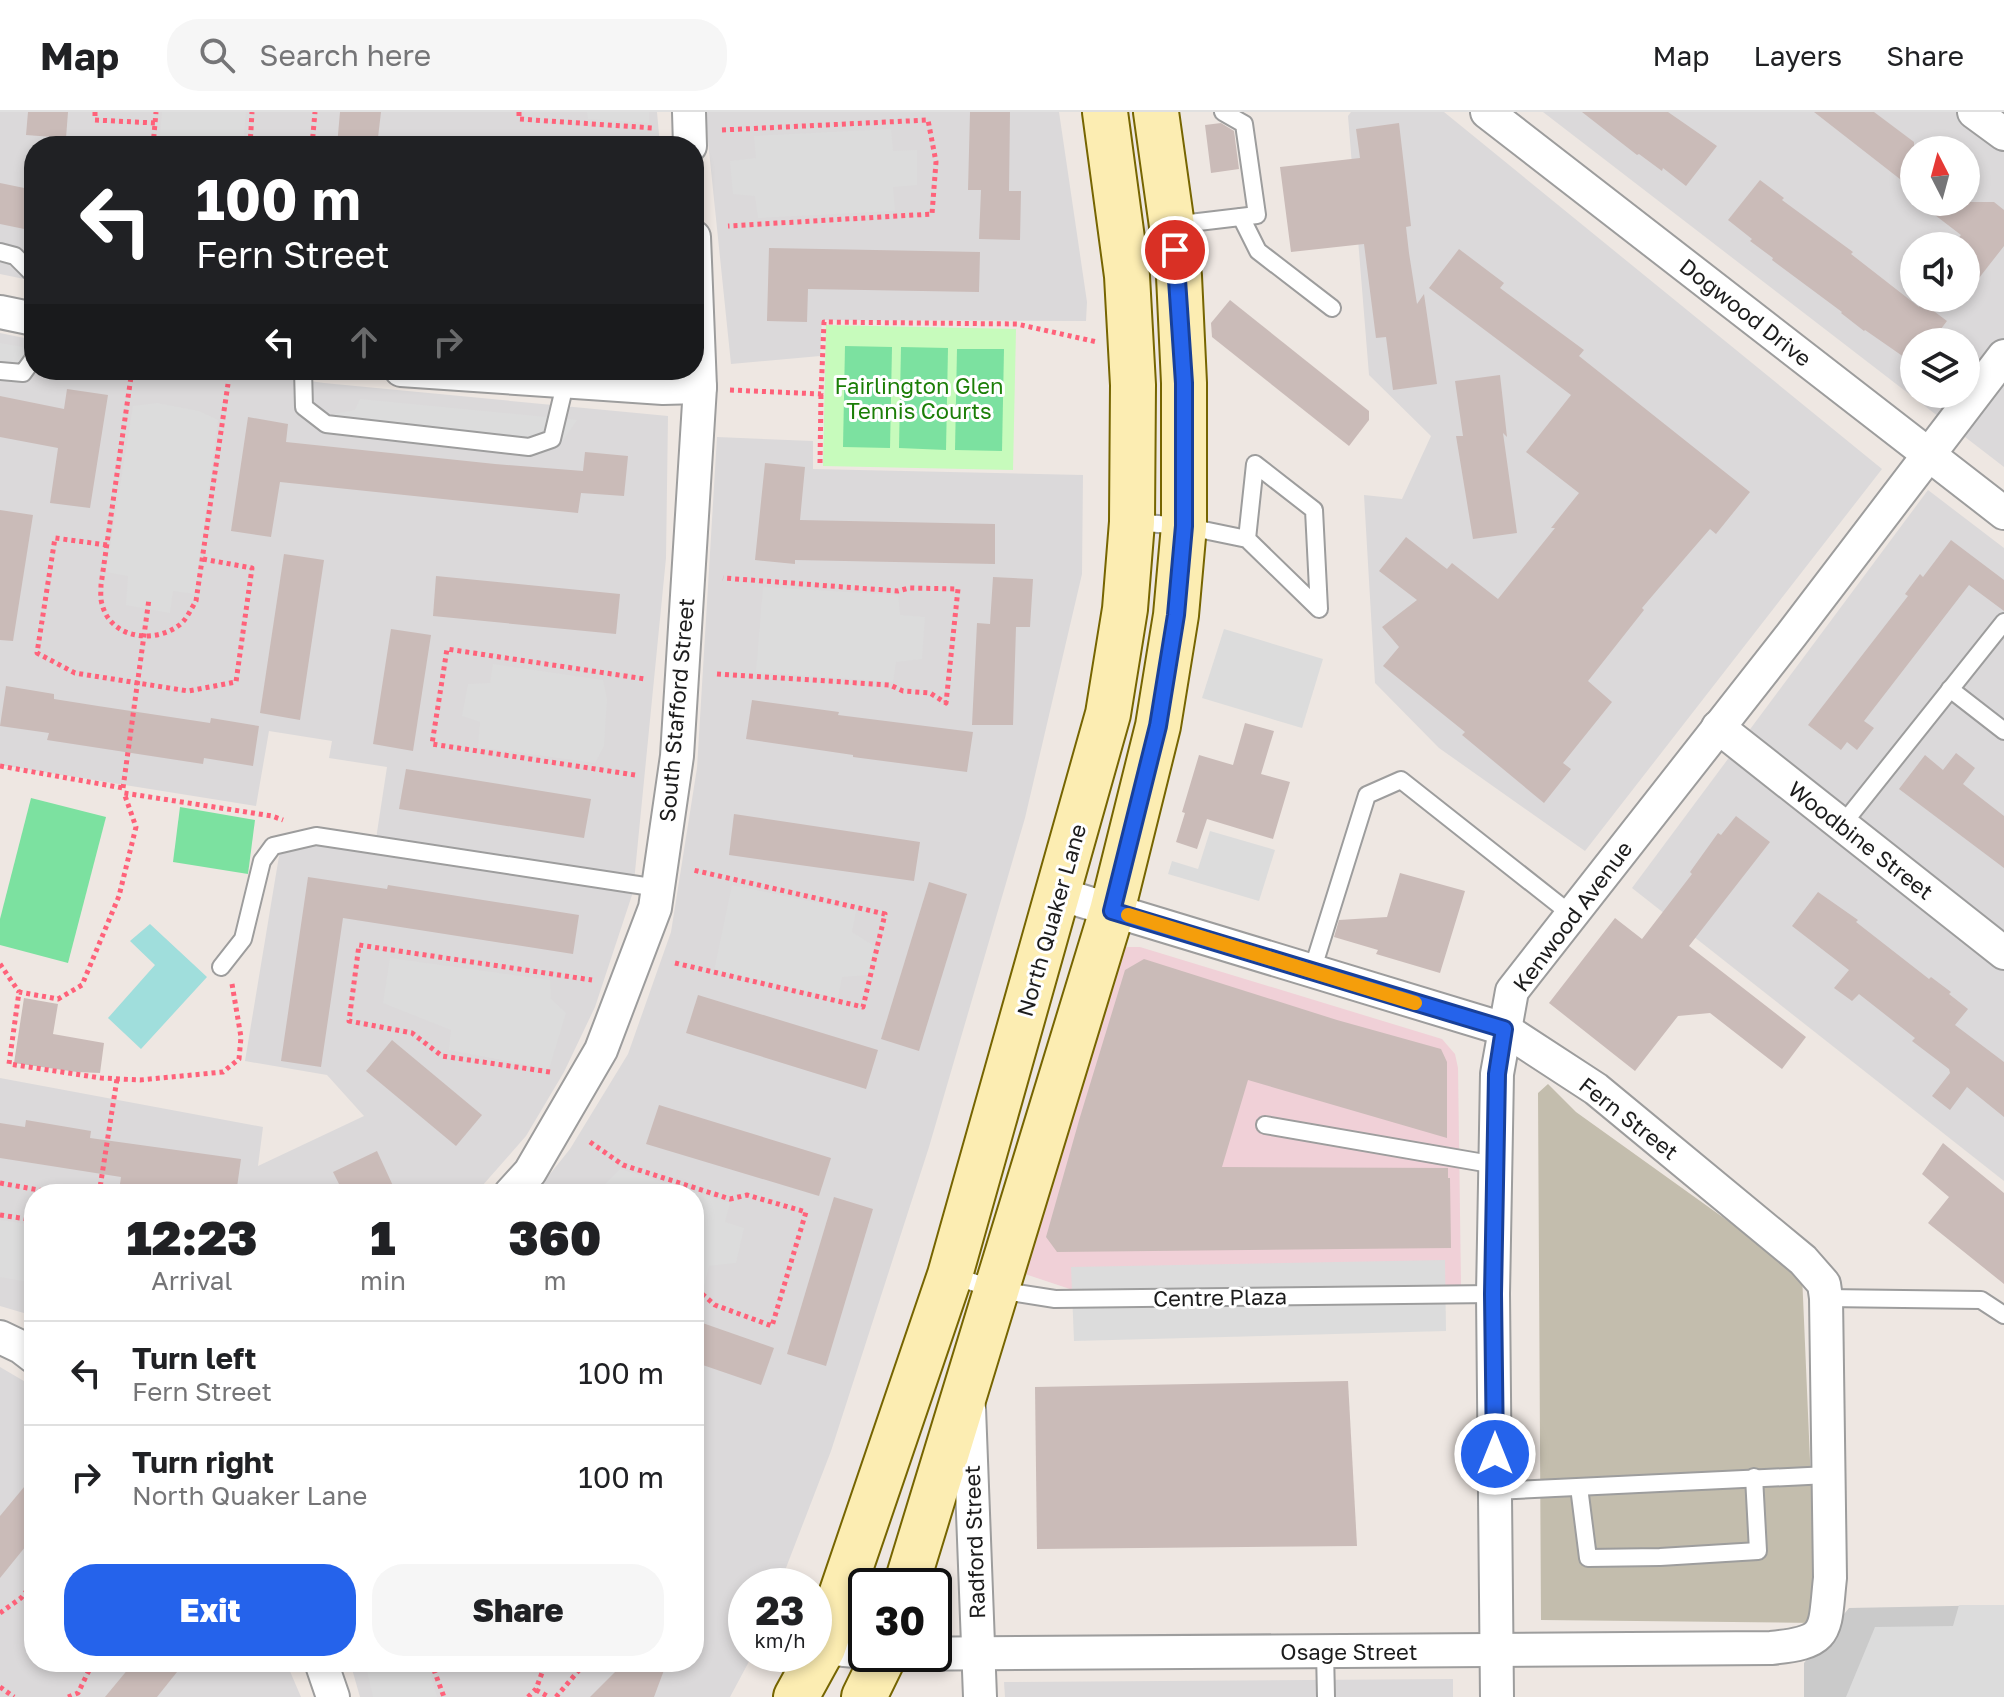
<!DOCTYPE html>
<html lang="en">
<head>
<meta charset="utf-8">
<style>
  body { margin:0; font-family:"Golos Text",sans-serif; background:#f6f6f6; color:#202124; height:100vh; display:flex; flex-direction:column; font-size:30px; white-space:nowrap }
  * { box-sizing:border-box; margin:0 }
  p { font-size:26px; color:#757577 }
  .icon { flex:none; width:44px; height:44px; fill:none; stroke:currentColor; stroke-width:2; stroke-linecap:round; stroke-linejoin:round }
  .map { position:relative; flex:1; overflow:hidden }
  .side { position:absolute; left:24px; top:1072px; width:680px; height:488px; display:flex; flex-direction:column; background:#fff; border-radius:32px; box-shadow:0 4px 12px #0003 }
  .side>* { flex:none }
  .banner { position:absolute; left:24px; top:24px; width:680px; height:244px; border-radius:32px; box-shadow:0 4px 12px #0003; background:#202124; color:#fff; overflow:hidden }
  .needle { width:52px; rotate:354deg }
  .controls { position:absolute; left:1900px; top:24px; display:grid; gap:16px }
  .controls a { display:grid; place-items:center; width:80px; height:80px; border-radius:50%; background:#fff; box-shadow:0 4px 12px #0003; font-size:40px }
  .speed { position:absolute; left:728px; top:1456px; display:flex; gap:16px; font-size:40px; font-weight:700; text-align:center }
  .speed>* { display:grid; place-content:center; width:104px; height:104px; border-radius:50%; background:#fff; box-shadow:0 4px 12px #0003; line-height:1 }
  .speed small { font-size:20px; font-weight:400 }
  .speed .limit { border:4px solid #111; border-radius:12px; background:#fff; color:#111 }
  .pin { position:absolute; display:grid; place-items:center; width:68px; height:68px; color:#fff; margin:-34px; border:4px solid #fff; border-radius:50%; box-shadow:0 2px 8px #0007 }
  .me { position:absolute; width:88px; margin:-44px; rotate:0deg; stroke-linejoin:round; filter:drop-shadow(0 0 6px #0008) }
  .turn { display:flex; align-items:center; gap:28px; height:168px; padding:0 40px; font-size:36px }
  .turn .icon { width:104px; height:104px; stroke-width:2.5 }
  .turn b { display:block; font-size:56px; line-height:68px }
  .lanes { display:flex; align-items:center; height:76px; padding:0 40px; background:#0003; justify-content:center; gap:40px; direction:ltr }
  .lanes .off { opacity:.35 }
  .eta { display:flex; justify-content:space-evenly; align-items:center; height:136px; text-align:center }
  .eta b { font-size:48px; font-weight:800; line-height:56px }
  .cta { display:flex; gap:16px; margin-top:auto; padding:16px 40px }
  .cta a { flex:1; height:92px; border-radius:32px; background:#2563eb; color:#fff; font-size:32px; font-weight:800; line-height:92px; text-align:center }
  .cta a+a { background:#f6f6f6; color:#202124 }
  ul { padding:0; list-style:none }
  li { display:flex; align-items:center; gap:24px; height:104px; padding:0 40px; border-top:2px solid #e0e0e0 }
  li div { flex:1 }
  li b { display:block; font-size:30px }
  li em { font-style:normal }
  header { display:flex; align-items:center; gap:48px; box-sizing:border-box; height:112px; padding:0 40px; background:#fff; border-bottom:2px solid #e0e0e0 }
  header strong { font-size:38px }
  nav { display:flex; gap:44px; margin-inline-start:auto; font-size:28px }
  .search { width:560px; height:72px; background:#f6f6f6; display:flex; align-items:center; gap:20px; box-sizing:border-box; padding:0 28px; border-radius:32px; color:#757577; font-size:30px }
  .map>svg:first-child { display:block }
  .residential { fill:#dbd9da; fill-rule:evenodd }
  .commercial { fill:#f0d0d7 }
  .religious { fill:#cacaca }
  .construction { fill:#c3bdad }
  .park { fill:#c7fbbc }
  .pitch { fill:#7ce1a0 }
  .parking { fill:#dcdcdc }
  .water { fill:#a0dedc }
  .building { fill:#cabbb8 }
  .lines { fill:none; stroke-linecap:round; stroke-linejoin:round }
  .lane-casing { stroke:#9d9d9d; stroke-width:20 }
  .street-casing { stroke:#9d9d9d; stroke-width:36 }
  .secondary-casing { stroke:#766501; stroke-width:48 }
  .path { stroke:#ff627a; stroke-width:5; stroke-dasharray:4 4; stroke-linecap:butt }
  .lane { stroke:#fff; stroke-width:16 }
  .street { stroke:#fff; stroke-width:32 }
  .secondary { stroke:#fcedb2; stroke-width:44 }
  .route-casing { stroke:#184099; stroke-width:20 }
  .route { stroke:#2563eb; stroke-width:14 }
  .slow { stroke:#f59e0b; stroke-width:14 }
  .labels { text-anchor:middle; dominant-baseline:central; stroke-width:6; stroke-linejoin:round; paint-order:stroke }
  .street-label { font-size:22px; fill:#1c1c1c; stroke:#fff }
  .park-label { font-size:22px; fill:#1b7e07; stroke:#fff }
</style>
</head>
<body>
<header>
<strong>Map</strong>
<div class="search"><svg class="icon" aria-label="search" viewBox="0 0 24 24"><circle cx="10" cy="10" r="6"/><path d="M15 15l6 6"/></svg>Search here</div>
<nav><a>Map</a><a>Layers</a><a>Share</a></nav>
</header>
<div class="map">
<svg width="2004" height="1585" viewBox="0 0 2004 1585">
  <rect width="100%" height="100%" fill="#eee7e2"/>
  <!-- residential -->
  <g class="residential">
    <path d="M0,0H657L660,34H34V169L0,162Z"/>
    <path d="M705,0H1059L1087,190L1086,209L822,208L820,244L731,252Z"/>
    <path d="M1351,0H1444L1882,357L1585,739L1439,636L1375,571L1364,383L1402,387L1431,324L1369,263L1348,4Z"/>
    <path d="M1543,0H2004V355ZM1914,38H1966V90H1914ZM1914,134H1966V186H1914ZM1914,230H1966V282H1914Z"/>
    <path d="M0,221L34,228V258H234L324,271L668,304L666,446L633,780L595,895L564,960L526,1024L475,1082H34V1204L0,1194V966L263,1015L258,1054L364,1004L327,963L245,949L282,726L374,740L387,655L329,646L332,629L269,619L256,694L0,653Z"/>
    <path d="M717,325L813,329V357L1083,363L1082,462L1025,706L929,1035L831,1339L779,1474H746V1542H753L730,1585H360L350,1550H694V1082H534L570,1037L628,942L671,820L697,656Z"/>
    <path d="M1928,378L2004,436V1069L1632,776Z"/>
    <path d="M0,1255L34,1275V1550H286L301,1585H0Z"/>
    <path d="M1453,1567V1585H1005L1004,1570Z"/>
  </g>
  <!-- commercial -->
  <path class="commercial" d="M1124,835H1140L1442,927L1455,942L1458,956L1461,1174L1070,1177L1019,1160L1115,841Z"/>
  <!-- religious -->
  <path class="religious" d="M2004,1493V1585H1804V1551L1849,1496Z"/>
  <!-- construction -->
  <path class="construction" d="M1548,972L1576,1000L1802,1162L1817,1511L1541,1508L1538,981Z"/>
  <!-- park -->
  <path class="park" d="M826,213L1016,217L1013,358L823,354Z"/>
  <!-- pitch -->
  <g class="pitch">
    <path d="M845,234L892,235L890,336L843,335Z"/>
    <path d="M901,235L948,236L946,338L899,336Z"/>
    <path d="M957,237H1004L1002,339L955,338Z"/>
    <path d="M31,686L106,705L68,851L0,833V807Z"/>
    <path d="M180,695L255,708L248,762L173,750Z"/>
  </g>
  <!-- parking -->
  <g class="parking">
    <path d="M162,0H246L243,34H159Z"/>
    <path d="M587,0H649V11L588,7Z"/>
    <path d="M891,17L893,39L917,38V73L893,75L895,99L758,106L755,84L733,82L730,49L756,46L754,24Z"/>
    <path d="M0,231L34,237V257L15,271L0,267Z"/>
    <path d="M360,287L577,308L560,333L539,343L332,321L334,302L355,298Z"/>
    <path d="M157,291L199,299L218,308L195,482L173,479L170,501L126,493L128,464L106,460L133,294Z"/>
    <path d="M763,475L898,483L900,503L925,505L922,547L896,550L893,570L756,560Z"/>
    <path d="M1224,517L1323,547L1302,616L1202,586Z"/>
    <path d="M493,552L603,568L607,587L604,634L595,651L478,635L480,610L462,604L468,572L490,571Z"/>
    <path d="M1210,719L1275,738L1259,789L1168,762L1172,749L1198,757Z"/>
    <path d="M732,773L856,799L852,820L874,834L868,863L842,865L838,886L714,859Z"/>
    <path d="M390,846L550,868L551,887L566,901L549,957L449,938L451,918L383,891Z"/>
    <path d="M620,1057L730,1091L725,1110L744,1116L736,1151L709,1154L704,1174L694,1171V1082H595Z"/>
    <path d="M0,1108L34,1113V1171L0,1165Z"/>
    <path d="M1445,1148L1446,1219L1074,1229L1071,1155Z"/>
    <path d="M1959,1493H2004V1585H1846L1875,1515L1953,1514Z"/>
    <path d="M365,1550H428L437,1585H373Z"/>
  </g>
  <!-- water -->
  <path class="water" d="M150,812L207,865L141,937L108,906L155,853L130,829Z"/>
  <!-- building -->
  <g class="building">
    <path d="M28,0H68L66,26L26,23Z"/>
    <path d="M340,0H381L377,34H337Z"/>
    <path d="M970,0H1010L1009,79H1021L1020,128L979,127L981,78H968Z"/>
    <path d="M1582,0H1668L1717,34L1686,74L1663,56L1662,59L1639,42L1637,43Z"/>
    <path d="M1814,0H1874L1914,30V78Z"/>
    <path d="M1221,11L1234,19L1239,57L1211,61L1205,13Z"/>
    <path d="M1399,11L1411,114L1406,115L1409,141L1417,192L1424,182L1437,272L1393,278L1386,225L1376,226L1364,132L1291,140L1280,55L1360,46L1356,17Z"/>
    <path d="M1760,68L1784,86L1782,88L1853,140L1851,142L1919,195L1923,191L1947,209L1931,230H1914V252L1865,218L1864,219L1841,201L1842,200L1772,148L1773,146L1750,129L1752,127L1728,108Z"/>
    <path d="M0,71L34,78V119L0,112Z"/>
    <path d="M1918,90H1994L2004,98V134L1979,166L1966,156V134H1952L1961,123Z"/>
    <path d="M769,136L980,140L979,180L808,177L807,210L767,209Z"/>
    <path d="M1459,137L1504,171L1500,176L1584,238L1579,244L1750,380L1716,422L1710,417L1659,476L1642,496L1644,498L1588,569L1612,590L1563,651L1571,657L1544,691L1462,623L1465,620L1383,554L1399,535L1382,515L1417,488L1379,459L1406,425L1447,457L1452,451L1498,487L1555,416H1551L1579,381L1526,340L1571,283L1429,176Z"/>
    <path d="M1230,188L1369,299V308L1349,334L1212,225L1211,211Z"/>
    <path d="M1500,263L1507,325L1503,321L1517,421L1473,427L1456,324H1463L1455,269Z"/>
    <path d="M67,277L108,283L90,396L50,391L58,336L0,325V284L64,297Z"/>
    <path d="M248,305L288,312L286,330L495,352L583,359L585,340L628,344L624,384L581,381L578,401L280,370L271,425L231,419Z"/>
    <path d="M765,351L805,355L800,408L995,412V452L795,448V452L755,448Z"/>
    <path d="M0,398L33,403L13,529L0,528Z"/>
    <path d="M1951,428L2004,468V499L1969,473L1864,609L1874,616L1857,638L1847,630L1841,638L1808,613L1908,484L1905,482L1920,462L1923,465Z"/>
    <path d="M284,442L324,448L300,608L260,601Z"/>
    <path d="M436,464L620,482L616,522L433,504Z"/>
    <path d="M993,465L1033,467L1030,515H1016L1013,613H972L977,511L990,512Z"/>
    <path d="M391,517L431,523L413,639L373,632Z"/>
    <path d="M6,574L54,582V587L98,594L210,611L211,606L259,614L253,654L204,646L203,652L47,628L49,621L0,614Z"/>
    <path d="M752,588L839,600L838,603L973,620L967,660L853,645V643L746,627Z"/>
    <path d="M1245,611L1274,619L1261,662L1290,670L1273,727L1207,707L1197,737L1176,730L1185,701L1182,700L1199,643L1233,653Z"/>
    <path d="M1956,641L1975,656L1963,672L2004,704V756L1899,677L1925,643L1943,658Z"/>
    <path d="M406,657L591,687L584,726L399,697Z"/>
    <path d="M734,702L920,730L914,769L729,743Z"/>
    <path d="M1736,704L1770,730L1689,834L1806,925L1782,957L1710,901L1678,904L1635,959L1549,891L1615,806L1642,827L1692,762L1690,760L1718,721L1721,723Z"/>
    <path d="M1400,761L1465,779L1440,861L1376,842L1378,838L1334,825L1339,808L1387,805Z"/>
    <path d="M308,765L387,777L388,773L579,803L573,842L343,806L321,955L281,949Z"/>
    <path d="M929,770L967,782L919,939L881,927Z"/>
    <path d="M1818,780L1858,808L1856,810L1929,867L1931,865L1951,880L1949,882L1968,897L1955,913L2004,950V1005L1967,975L1950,998L1932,984L1950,961L1949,957L1912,929L1915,926L1859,882L1852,889L1834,876L1849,858L1792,814Z"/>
    <path d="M1144,847L1337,908L1441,937L1447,950V1026L1248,968L1222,1055L1448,1056V1066H1450L1451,1136L1057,1140L1046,1125L1080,1005L1125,858Z"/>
    <path d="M698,883L878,938L866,977L686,921Z"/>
    <path d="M24,886L58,892L53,922L104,931L100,961L77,960L14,951Z"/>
    <path d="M392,928L482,1003L456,1034L366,959Z"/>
    <path d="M659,993L831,1046L819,1084L646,1032Z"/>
    <path d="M26,1008L91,1019L90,1026L241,1047L236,1082H199L120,1072L121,1065L0,1046V1011L25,1015Z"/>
    <path d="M1943,1031L2004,1081V1172L1928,1111L1949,1085L1922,1062Z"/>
    <path d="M377,1039L394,1076L381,1082H344L333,1060Z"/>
    <path d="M834,1085L873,1097L826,1254L787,1242Z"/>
    <path d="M694,1208L774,1236L761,1273L694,1250Z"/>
    <path d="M1348,1269L1357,1434L1037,1437L1035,1275Z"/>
    <path d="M34,1363V1424L0,1466V1404Z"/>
    <path d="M134,1550H185L157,1585H105Z"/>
    <path d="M625,1550H667L654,1585H590Z"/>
  </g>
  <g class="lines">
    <!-- lane casing -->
    <g class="lane-casing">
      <g id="lane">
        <path d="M1241,105L1258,139L1332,196"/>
        <path d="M1173,113L1257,103L1244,12L1223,0"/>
        <path d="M0,140L15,144L34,163"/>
        <path d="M303,258L304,295L326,312L529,335L552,327L567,264"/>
        <path d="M0,259L23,261L34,246"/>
        <path d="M1132,410L1184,414L1247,427L1255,352L1314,398L1319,497L1247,427"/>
        <path d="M1950,577L2004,619"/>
        <path d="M1842,713L2004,510"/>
        <path d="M221,855L243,827L262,749L273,734L316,724L658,776"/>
        <path d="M1312,859L1367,683L1401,668L1572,803"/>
        <path d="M1265,1013L1496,1053"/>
        <path d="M950,1163L998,1178L1055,1187L1493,1182"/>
        <path d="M1826,1186L1981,1188L2004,1203"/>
        <path d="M1579,1375L1588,1446L1660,1445L1758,1439L1754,1365"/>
        <path d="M1495,1379L1828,1363"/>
        <path d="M1325,1539L1326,1585"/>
      </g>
    </g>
    <!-- street casing -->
    <g class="street-casing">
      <g id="street">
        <path d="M689,0L690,34"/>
        <path d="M1487,0L2004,401"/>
        <path d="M1974,0L2004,22"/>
        <path d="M0,200L34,207"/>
        <path d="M401,258L663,276L700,275"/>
        <path d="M1718,615L2004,841"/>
        <path d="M510,1082L530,1060L601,938L655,796L677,644L700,275L694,125"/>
        <path d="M0,1225L21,1235L34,1245"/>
        <path d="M969,1296L980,1585"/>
        <path d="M823,1536L866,1540"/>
        <path d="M884,1542L1771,1536C1831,1530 1824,1520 1830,1466L1826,1186L1824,1172L1803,1148L1596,977L1504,917L1059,782"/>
        <path d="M321,1550L333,1585"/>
        <path d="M1497,1585L1493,1182L1497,962L1512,879L1792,522L2004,244"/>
      </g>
    </g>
    <!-- secondary casing -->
    <g class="secondary-casing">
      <g id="secondary">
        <path d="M906,1474L1112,799L1158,614L1176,503L1184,414V271L1179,164L1156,0"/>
        <path d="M796,1585L823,1536L950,1163L1108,602L1125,497L1132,410L1133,273L1127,164L1105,0"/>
        <path d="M864,1585L885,1542"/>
      </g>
    </g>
    <!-- path -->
    <g class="path">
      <path d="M95,0V8L155,11"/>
      <path d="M519,0V7L653,16"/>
      <path d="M722,18L928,8L936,50L932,102L728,114"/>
      <path d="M250,33L262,34"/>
      <path d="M153,34L156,0"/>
      <path d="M250,34L252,0"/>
      <path d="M312,34L315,0"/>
      <path d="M132,258L101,473C101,479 100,486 102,492C110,526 153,532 178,514C186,509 191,497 196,489L228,272"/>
      <path d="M730,278L821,282L824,210L1017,212L1097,230"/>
      <path d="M820,351L821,282"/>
      <path d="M107,433L55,426L37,541L75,561L188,579L236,570L252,456L203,447"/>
      <path d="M717,562L890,573L903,579L930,581L946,591L958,477L909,476L898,479L723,466"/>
      <path d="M0,654L123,676V678"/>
      <path d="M635,663L432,632L447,537L645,567"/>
      <path d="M123,676L149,487"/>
      <path d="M675,851L863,895L885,802L693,758"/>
      <path d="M0,852L19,880"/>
      <path d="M232,872L241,925L239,947L223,960L140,968L101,966L9,952L19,880L58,887L82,873L119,784L136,715L124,681L272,704L283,708"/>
      <path d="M550,960L442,944L412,921L349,909L359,833L592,868"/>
      <path d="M590,1030L623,1053L730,1087L747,1083L806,1100L772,1214L715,1193L694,1175"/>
      <path d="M0,1071L61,1082"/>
      <path d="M99,1082L117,967"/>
      <path d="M0,1103L34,1108"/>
      <path d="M0,1501L21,1486L34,1470"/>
      <path d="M431,1550L444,1585"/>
      <path d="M0,1575L14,1585"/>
      <path d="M536,1578L549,1585"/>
      <path d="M68,1585L78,1581L93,1550"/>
      <path d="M528,1585L536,1577L546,1550"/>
      <path d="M556,1585L586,1550"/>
    </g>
    <!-- lane -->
    <use href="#lane" class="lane"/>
    <!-- street -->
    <use href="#street" class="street"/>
    <!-- secondary -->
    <use href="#secondary" class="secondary"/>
  </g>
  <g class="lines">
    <!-- route casing -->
    <g class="route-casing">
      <path id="route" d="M1175,138L1184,271V414L1176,503L1158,614L1112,799L1504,917L1497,962L1493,1182L1495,1342"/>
    </g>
    <!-- route -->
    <use href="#route" class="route"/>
    <!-- slow -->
    <path class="slow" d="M1128,803L1415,891"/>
  </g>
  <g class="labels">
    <!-- street labels -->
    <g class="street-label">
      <text transform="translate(1746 200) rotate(38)">Dogwood Drive</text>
      <text transform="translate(676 598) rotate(-85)">South Stafford Street</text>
      <text transform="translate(1861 728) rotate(38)">Woodbine Street</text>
      <text transform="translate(1572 804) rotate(-53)">Kenwood Avenue</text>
      <text transform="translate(1051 808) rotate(-74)">North Quaker Lane</text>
      <text transform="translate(1629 1006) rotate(38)">Fern Street</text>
      <text transform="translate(1220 1185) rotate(-1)">Centre Plaza</text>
      <text transform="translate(974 1430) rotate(-92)">Radford Street</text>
      <text x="1349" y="1539">Osage Street</text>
    </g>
    <!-- park labels -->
    <g class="park-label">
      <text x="919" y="273">Fairlington Glen<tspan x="919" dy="25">Tennis Courts</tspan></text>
    </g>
  </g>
</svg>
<div class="controls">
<a><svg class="needle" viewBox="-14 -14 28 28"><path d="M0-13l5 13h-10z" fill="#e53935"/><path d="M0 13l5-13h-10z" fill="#757577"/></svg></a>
<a><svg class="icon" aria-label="sound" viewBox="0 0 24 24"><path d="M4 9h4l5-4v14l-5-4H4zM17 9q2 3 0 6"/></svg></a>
<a><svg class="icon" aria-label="layers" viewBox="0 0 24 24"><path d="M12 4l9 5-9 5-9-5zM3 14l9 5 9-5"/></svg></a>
</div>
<div class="speed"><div>23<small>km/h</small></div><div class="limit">30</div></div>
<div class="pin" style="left:1175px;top:138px;background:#d93025"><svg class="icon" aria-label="arrive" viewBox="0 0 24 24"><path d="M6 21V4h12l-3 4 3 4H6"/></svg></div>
<svg class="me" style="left:1495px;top:1342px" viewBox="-20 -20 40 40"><circle r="17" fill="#2563eb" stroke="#fff" stroke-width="3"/><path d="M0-11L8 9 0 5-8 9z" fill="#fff"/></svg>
<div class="banner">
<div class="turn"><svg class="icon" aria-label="left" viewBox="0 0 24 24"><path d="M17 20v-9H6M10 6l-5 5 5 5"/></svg><div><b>100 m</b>Fern Street</div></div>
<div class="lanes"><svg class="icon" aria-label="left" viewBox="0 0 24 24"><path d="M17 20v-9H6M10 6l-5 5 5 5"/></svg><svg class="icon off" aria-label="ahead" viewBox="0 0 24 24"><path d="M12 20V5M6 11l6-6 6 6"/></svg><svg class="icon off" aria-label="right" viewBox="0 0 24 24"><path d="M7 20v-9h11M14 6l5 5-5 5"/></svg></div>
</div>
<section class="side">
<div class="eta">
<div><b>12:23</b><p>Arrival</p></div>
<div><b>1</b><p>min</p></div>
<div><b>360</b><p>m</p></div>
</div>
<ul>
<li><svg class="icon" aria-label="left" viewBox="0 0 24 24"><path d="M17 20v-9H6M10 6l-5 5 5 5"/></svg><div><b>Turn left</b><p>Fern Street</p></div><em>100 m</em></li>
<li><svg class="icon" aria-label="right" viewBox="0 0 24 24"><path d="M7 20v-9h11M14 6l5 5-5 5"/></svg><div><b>Turn right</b><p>North Quaker Lane</p></div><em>100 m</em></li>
</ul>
<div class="cta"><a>Exit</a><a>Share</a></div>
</section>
</div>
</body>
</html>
